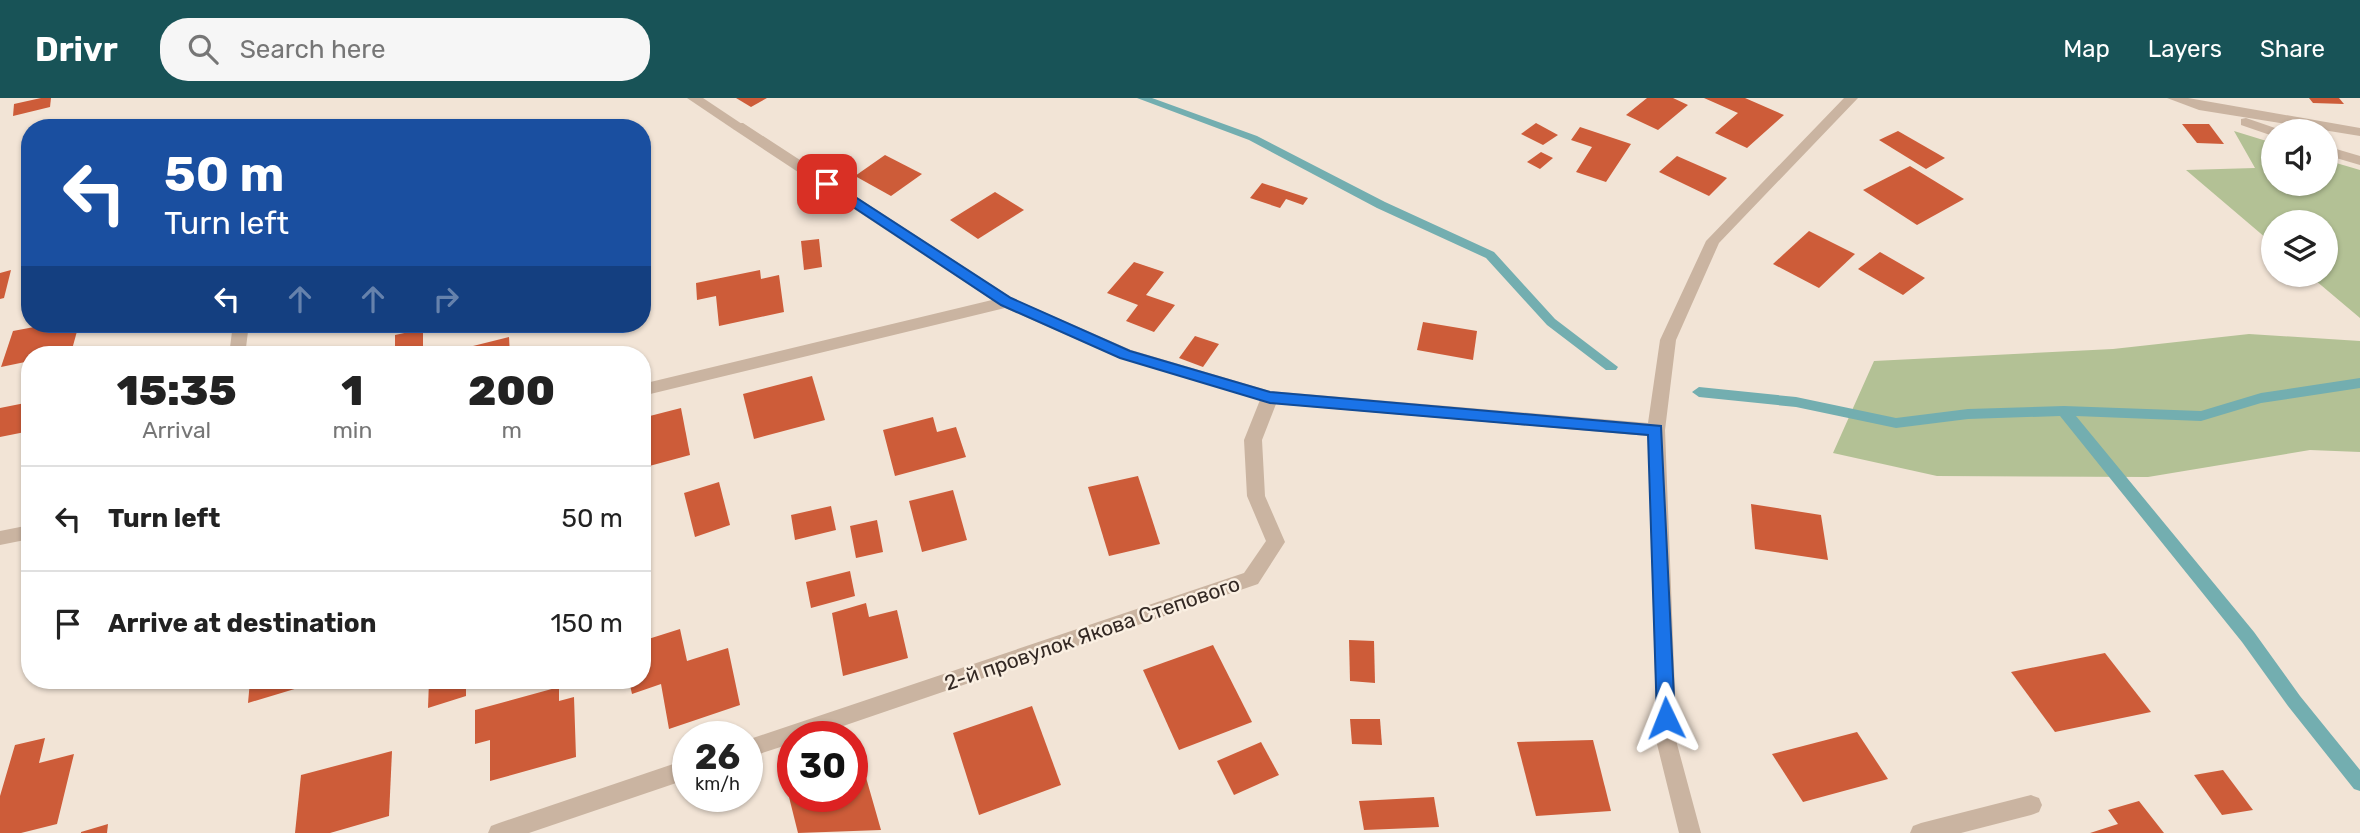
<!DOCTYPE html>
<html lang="en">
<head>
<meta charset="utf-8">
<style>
  body { margin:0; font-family:Rubik,sans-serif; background:#f6f6f6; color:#222; height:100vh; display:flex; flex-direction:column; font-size:26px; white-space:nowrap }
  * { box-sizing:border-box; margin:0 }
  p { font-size:23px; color:#767676 }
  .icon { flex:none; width:38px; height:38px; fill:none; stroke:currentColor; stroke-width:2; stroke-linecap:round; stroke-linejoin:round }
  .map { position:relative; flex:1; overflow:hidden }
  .sheet { position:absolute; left:21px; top:248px; width:630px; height:343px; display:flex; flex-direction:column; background:#fff; border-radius:28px; box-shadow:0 2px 5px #0004 }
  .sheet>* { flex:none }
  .top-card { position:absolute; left:21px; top:21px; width:630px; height:214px; border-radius:28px; box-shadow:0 2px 5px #0004; background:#1a4fa0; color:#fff; overflow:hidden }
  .tools { position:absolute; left:2261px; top:21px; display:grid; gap:14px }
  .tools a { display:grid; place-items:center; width:77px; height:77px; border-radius:50%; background:#fff; box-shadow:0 2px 5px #0004; font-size:35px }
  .speed { position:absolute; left:672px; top:623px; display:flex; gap:14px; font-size:35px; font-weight:700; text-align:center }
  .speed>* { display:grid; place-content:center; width:91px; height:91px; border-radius:50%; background:#fff; box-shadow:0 2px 5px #0004; line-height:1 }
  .speed small { font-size:18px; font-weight:400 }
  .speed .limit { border:10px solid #d22; background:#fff; color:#111 }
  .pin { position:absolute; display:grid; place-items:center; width:60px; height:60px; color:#fff; margin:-30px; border-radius:14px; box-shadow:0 4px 10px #0006 }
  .me { position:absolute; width:77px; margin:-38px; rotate:358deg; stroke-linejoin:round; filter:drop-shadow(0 0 5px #0008) }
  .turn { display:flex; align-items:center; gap:24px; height:147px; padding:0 28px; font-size:32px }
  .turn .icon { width:91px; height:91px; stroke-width:2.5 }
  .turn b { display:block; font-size:49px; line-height:60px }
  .lanes { display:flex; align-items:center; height:66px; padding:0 28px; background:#0003; justify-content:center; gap:35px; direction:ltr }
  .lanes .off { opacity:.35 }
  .eta { display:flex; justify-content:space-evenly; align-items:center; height:119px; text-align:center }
  .eta b { font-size:42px; font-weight:800; line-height:49px }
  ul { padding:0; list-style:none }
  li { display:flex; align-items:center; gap:21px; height:105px; padding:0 28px; border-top:2px solid #e0e0e0 }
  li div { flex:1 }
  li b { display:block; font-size:26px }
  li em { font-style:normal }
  header { display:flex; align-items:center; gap:42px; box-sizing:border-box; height:98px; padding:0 35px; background:#185357; color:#fff }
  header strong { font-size:33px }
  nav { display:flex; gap:38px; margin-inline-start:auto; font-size:24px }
  .search { width:490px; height:63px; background:#f6f6f6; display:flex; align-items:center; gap:18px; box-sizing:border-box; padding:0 24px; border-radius:28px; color:#767676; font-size:26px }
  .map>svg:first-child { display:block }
  .green { fill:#b3c195 }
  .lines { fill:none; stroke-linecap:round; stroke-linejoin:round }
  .stream { fill:#73aeb0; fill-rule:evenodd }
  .building { fill:#cd5c39 }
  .service { fill:#cab4a1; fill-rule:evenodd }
  .minor { fill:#cab4a1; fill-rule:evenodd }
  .route { fill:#1a73e8; stroke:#114b97; stroke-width:2 }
  .labels { text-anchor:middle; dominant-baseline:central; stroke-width:5; stroke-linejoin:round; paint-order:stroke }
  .street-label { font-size:21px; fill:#342924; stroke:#faefe2 }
</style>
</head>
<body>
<header>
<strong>Drivr</strong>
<div class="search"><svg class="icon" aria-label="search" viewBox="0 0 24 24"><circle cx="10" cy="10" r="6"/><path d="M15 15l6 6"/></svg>Search here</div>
<nav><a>Map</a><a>Layers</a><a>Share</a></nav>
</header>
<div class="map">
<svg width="2360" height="735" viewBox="0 0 2360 735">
  <rect width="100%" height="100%" fill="#f2e4d6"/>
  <!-- green -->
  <g class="green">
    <path d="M2234,33L2273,45V86H2326V62L2360,72V220L2309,177H2326V124H2273V146L2186,72L2255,70Z"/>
    <path d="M2249,236L2360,243V354L2310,352L2148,379L1937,378L1833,355L1874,263L2113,251Z"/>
  </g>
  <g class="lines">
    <!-- stream -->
    <g class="stream">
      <path d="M1137,0H1152L1257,38L1385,104L1494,154L1555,221L1618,269L1616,272H1606L1547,227L1486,160L1377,110L1249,42Z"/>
      <path d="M2360,280V290L2261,305L2201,323L2076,318L2254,534L2300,598L2360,672V693L2354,691L2288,608L2242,544L2060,318L1968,321L1896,330L1796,309L1699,299L1692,294L1699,289L1796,299L1896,320L1968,311L2064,308L2201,313L2261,295Z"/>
    </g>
  </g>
  <!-- building -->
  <g class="building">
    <path d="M41,0H51L50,9L13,18L14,6Z"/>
    <path d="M736,0H767L751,9Z"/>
    <path d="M1647,0H1673L1688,7L1658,32L1626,17Z"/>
    <path d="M1704,0H1745L1784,17L1747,50L1715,35L1738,15Z"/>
    <path d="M2309,0H2339L2344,6L2313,5Z"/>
    <path d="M1536,25L1558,37L1543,47L1521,36Z"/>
    <path d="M2182,26H2209L2224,46L2197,45Z"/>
    <path d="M1580,29L1631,46L1606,84L1576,74L1592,49L1571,42Z"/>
    <path d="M1898,33L1945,60L1926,71L1879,42Z"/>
    <path d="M1541,54L1553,60L1540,71L1527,64Z"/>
    <path d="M885,57L922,76L891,98L855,78Z"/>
    <path d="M1677,58L1727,80L1709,98L1659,74Z"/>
    <path d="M1910,68L1964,101L1917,127L1863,92Z"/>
    <path d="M1262,85L1308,100L1303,107L1286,101L1280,110L1250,100Z"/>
    <path d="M995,94L1024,112L978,141L950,122Z"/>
    <path d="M1809,133L1855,156L1819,190L1773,166Z"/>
    <path d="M819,141L822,169L804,172L801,143Z"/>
    <path d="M1880,154L1925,180L1903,197L1858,171Z"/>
    <path d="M1134,164L1164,174L1146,197L1175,207L1154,234L1126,223L1138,207L1107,195Z"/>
    <path d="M11,172L4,200L0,201V175Z"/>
    <path d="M760,172L761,181L779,177L784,214L719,228L716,198L697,202L696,185Z"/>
    <path d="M1423,224L1477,233L1473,262L1417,252Z"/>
    <path d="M50,226H79L71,255L30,257V263L1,269L13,233Z"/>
    <path d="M423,231V257H395V237Z"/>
    <path d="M1195,238L1219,246L1203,269L1179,260Z"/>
    <path d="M509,239L510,257H445V255Z"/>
    <path d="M812,278L825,322L754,341L743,296Z"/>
    <path d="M30,304V333L0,339V310Z"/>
    <path d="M681,310L690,357L642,370V320Z"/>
    <path d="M933,319L937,334L956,329L966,359L895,378L883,332Z"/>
    <path d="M1138,378L1160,446L1109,458L1088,389Z"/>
    <path d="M719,384L730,427L695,439L684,395Z"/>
    <path d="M953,392L967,442L922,454L909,403Z"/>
    <path d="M1751,406L1821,417L1828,462L1755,451Z"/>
    <path d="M831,408L836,432L795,442L791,417Z"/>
    <path d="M877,422L883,454L856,460L850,428Z"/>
    <path d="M850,473L855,498L811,510L806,484Z"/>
    <path d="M866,505L869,519L897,512L908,560L843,578L832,515Z"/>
    <path d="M680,531L687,563L728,550L740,607L669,631L661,586L632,596L629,583H642V543Z"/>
    <path d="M1349,542L1374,543L1375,585L1350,583Z"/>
    <path d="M1213,547L1252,624L1179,652L1143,572Z"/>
    <path d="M2105,555L2151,614L2055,634L2011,574Z"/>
    <path d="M250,583H321L248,605Z"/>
    <path d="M429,583H466V598L428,610Z"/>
    <path d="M559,589V603L574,599L576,659L490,683V642L475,646V612Z"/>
    <path d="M1032,608L1061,687L979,717L953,635Z"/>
    <path d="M1350,621H1380L1382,647L1352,646Z"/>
    <path d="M1857,634L1888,681L1803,704L1772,656Z"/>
    <path d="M45,640L39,665L74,656L57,726L21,735H0V698L15,647Z"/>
    <path d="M1593,642L1611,713L1536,718L1517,644Z"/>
    <path d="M1261,644L1279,677L1234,697L1217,663Z"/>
    <path d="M392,653L389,718L330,735H295L301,677Z"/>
    <path d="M863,669L881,732L798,735L788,695L793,694V698H852V673Z"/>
    <path d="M2223,672L2253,712L2222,717L2194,677Z"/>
    <path d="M1434,699L1439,729L1364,732L1359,703Z"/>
    <path d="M2139,703L2164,735H2090L2118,726L2108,712Z"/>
    <path d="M108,726L107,735H81V734Z"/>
  </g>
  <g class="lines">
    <!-- service -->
    <g class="service">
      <path d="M687,0H703L745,28L738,32L733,31Z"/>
      <path d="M2167,0H2188L2360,30V38L2199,12Z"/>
      <path d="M2246,20L2278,31L2279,33H2273V38L2241,27V21Z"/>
      <path d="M2326,48L2360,58V67L2326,57Z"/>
      <path d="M233,226H249L245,257H229Z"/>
      <path d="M2031,697L2039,700L2042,707L2039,714L2031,717L1961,735H1910L1913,728L1921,725Z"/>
    </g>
    <!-- minor -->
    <g class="minor">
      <path d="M1844,0H1858L1719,145L1676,242L1665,332L1677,646L1701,735H1679L1657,646L1648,338L1276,306L1262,342L1265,398L1285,444L1258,486L811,639H793V645L747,660V642L1244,475L1266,443L1247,398L1244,342L1260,302L1119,260L1005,210L642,298V286L992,202L733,31V25H743L1012,200L1131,252L1270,293L1648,325L1660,242L1706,143Z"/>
      <path d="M30,427V441L0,447V433Z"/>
      <path d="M688,661V681L529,735H488L491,728L499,725Z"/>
    </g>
  </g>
  <!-- route -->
  <path class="route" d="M823,84H832L1011,200L1130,253L1270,294L1661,328L1675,620L1673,626L1666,628L1660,626L1657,620L1648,337L1270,305L1120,260L1001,207L823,89Z"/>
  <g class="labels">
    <!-- street labels -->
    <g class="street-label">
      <text transform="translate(1092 535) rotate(-19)">2-й провулок Якова Степового</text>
    </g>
  </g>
</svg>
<div class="tools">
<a><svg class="icon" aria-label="sound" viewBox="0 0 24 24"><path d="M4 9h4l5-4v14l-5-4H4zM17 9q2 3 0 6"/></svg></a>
<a><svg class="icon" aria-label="layers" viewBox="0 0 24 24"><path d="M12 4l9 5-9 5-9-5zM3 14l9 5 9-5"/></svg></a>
</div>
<div class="speed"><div>26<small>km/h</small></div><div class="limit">30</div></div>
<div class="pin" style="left:827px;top:86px;background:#d93025"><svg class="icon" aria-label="arrive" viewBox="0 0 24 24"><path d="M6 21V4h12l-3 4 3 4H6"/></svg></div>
<svg class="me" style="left:1666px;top:620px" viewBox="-20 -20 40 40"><path d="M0-17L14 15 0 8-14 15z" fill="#1a73e8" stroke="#fff" stroke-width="4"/></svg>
<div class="top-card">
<div class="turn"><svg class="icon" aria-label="left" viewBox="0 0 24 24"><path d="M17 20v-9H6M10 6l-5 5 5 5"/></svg><div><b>50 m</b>Turn left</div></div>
<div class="lanes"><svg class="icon" aria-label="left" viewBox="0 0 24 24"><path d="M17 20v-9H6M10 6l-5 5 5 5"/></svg><svg class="icon off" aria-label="ahead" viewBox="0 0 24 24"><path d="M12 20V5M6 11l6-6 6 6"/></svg><svg class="icon off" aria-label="ahead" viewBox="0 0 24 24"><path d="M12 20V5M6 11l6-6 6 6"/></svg><svg class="icon off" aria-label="right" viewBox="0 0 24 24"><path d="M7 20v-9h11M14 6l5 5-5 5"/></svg></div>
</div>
<section class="sheet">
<div class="eta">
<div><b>15:35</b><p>Arrival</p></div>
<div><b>1</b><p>min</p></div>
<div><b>200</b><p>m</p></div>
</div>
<ul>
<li><svg class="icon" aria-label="left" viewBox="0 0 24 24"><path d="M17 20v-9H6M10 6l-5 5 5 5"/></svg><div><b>Turn left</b></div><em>50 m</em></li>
<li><svg class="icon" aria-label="arrive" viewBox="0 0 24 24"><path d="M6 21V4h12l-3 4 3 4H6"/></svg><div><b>Arrive at destination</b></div><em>150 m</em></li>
</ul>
</section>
</div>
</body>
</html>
